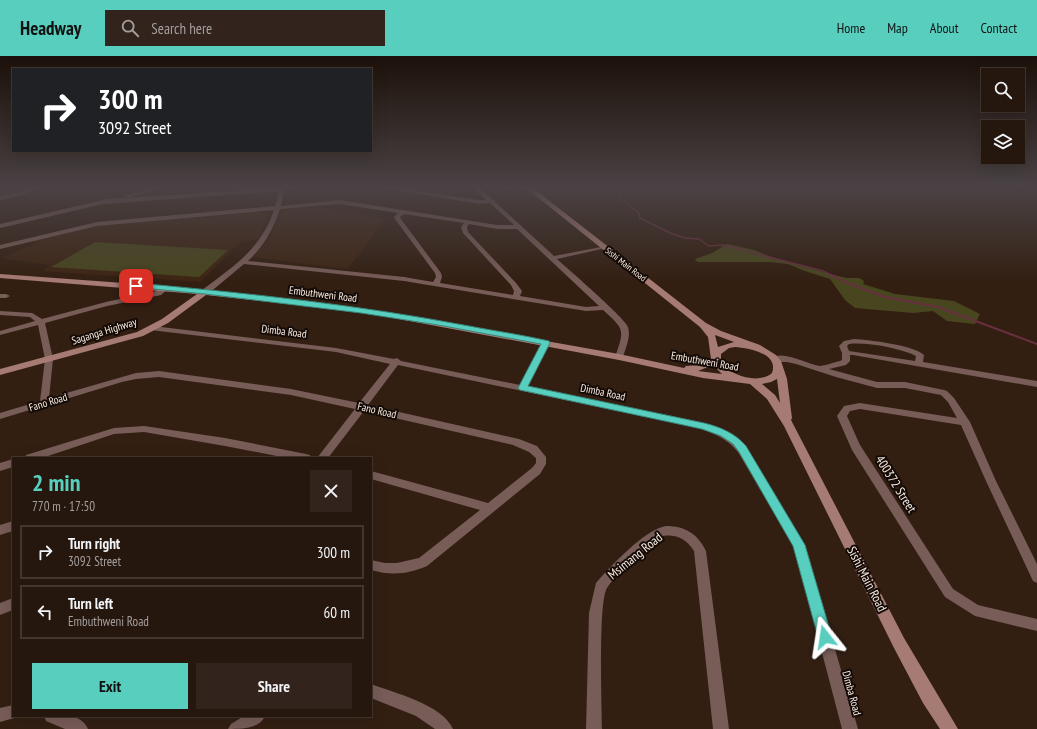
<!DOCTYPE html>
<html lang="en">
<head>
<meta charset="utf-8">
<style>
  body { margin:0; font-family:"PT Sans Narrow",sans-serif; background:#32241c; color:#f1f3f6; height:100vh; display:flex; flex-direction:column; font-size:15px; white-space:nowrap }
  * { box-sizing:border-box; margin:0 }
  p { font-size:13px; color:#a49f9e }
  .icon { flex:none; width:22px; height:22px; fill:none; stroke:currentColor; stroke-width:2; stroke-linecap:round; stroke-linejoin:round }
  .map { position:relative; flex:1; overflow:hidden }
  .sheet { position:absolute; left:12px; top:401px; width:360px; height:260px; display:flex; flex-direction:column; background:#26170e; border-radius:0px; box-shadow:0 4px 16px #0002,0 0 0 1px #42362e }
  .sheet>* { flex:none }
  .hud { position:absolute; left:12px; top:12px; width:360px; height:84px; border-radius:0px; box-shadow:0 4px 16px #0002,0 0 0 1px #42362e; background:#202124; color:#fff; overflow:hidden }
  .tools { position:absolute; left:981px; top:12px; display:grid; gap:8px }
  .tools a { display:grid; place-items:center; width:44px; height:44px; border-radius:0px; background:#26170e; box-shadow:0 4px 16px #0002,0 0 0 1px #42362e; font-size:20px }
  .pin { position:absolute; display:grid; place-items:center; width:34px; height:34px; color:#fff; margin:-17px; border-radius:8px; box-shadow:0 2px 6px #0006 }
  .me { position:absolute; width:44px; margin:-22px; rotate:345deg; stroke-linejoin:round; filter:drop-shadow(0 0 3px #0008) }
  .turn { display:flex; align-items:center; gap:14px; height:84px; padding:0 20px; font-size:18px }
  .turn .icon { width:52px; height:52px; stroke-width:2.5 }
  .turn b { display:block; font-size:28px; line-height:34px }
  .round { display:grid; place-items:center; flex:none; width:42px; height:42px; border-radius:0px; background:#32241c }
  .headline { display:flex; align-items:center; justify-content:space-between; height:68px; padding:0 20px }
  h1 { font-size:24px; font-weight:600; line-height:30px; color:#58cebf }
  .action { display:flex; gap:8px; margin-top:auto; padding:8px 20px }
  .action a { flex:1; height:46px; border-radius:0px; background:#58cebf; color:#111; font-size:16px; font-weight:600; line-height:46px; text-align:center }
  .action a+a { background:#32241c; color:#f1f3f6 }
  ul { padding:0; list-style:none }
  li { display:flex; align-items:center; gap:12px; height:54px; margin:0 8px 6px; padding:0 12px; border:2px solid #42362e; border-radius:0px }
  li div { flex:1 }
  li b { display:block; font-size:15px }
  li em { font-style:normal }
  header { display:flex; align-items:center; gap:24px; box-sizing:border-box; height:56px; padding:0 20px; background:#58cebf; color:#111 }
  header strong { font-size:19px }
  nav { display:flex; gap:22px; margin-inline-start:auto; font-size:14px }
  .search { width:280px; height:36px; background:#32241c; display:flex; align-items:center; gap:10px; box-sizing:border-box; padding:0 14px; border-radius:0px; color:#a49f9e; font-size:15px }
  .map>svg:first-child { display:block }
  .built { fill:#3e2514 }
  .green { fill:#48461f }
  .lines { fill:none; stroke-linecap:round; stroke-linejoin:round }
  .stream-far1 { stroke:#672f40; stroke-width:1.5 }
  .stream { stroke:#672f40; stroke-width:2 }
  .street { fill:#775c58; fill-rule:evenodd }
  .secondary { fill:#a67b74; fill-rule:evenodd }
  .route { fill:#58cebf; stroke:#39867c }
  .labels { text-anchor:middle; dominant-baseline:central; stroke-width:4; stroke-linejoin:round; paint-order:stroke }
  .far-street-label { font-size:9px; fill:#f9ebe3; stroke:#140b06 }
  .street-label { font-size:11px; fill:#f9ebe3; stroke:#140b06 }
  .near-street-label { font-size:13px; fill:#f9ebe3; stroke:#140b06 }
</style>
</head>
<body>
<header>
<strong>Headway</strong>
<div class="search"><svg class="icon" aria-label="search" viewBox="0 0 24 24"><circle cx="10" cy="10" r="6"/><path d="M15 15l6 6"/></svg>Search here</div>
<nav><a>Home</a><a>Map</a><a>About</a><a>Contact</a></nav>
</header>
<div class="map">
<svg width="1037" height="673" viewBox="0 0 1037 673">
  <rect width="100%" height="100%" fill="#331f12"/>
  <!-- built -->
  <g class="built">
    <path d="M299,151L325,152L381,161L385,164L348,213L253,201L271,180L282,153Z"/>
    <path d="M248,157H269L259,183L242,185L200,226L42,215L50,209L1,202L35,188L34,184L102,169Z"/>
  </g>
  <!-- green -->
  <g class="green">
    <path d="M95,186L228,194L199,221L51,211Z"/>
    <path d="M727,188L754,194L773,202L830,218L847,222H859L864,225L863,228L895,238L954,245L980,258L975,268L947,265L933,255L913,257L855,252L845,244L830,223L805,215L788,208L771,206H697L695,203L712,197Z"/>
  </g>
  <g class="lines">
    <!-- stream-far1 -->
    <path class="stream-far1" d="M614,132L621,143L639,157L640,162L670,177L685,182L699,183L709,190L723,189L823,215L831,219"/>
    <!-- stream -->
    <path class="stream" d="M829,218L847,227L885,241L938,251L1037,288"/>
    <!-- street -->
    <g class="street">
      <path d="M30,132H37L25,138L0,144V140L21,136Z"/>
      <path d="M153,132H162L127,142L124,140Z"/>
      <path d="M276,132H299L284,134L281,150L340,144L497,169H514L490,147L479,148L384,132H397L479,144H486L474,132H480L554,200L606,190V192L557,203C569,214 625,262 628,271C631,281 626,291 623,301L619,304L615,301C625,273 624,273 603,254L586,255L404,225L244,208L208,238H202V234C234,210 261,193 274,154L97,170L0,193V189L97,166L275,150L279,135L103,148L0,172V168L107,143ZM340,148L398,157L394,161L395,163L435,217L436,221L433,226L404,221L248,205C264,190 273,174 280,153ZM404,158L464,167L461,171L463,177L511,229L514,235L513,239L440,227L442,221L441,217L401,163L400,161ZM469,168L497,173H517L599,250L586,251L520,240L522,235L516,227L468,176L467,171Z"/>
      <path d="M162,230H168L169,232L161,239L107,250L45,267L53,303L49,342L136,317L159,315L291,333L359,347L390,308L336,296L150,274L149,272L153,270L336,292L394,303L397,302L401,305L520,329L542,287L546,285L550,287L528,331L693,365C713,369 731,375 746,390L805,489L858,673H842L794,490L738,396C724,379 706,374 685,369L398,309L368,349L519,383L537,390L546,401V408L540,418L427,510C408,518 392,520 371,514V504L385,507H397L419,502L480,454L371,423V415L488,447L532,412L536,407V402L529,396L513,389L364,355L328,402H317L355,353L291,339L159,321L136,323L122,326L0,363V357L40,345L45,303L38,269L0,279V275L35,265L30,261L0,259V255L32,257L42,263L106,246L156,235Z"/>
      <path d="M0,238H6L10,240L6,242H0Z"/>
      <path d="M854,283C869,284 914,289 924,299L923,306L1037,325V331L853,299H850V305L846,309L829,313L877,326H905L944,334L947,335L954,342L970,366L996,425L1037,508V527L1033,525L986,425L961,369L860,353L850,355L847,360L860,389L953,533L978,549L1037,563V575L975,560L945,541L852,394L837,360L844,350L860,347L957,362L948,346L941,339L905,332H877L836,321L796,308L787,306H775L771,303C781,293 807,308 819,310C825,310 834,306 840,305L842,304V297L839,290L844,285ZM849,288C867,286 899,292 916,300L915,305L849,295L847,290Z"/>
      <path d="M144,370L225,382L306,398L310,399L311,402H287L225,390L144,376L114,378L42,402H25L26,399L114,372Z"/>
      <path d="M13,403V411L0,415V407Z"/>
      <path d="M13,465V475L0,479V469Z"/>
      <path d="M666,470C685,470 698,478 706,495L729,673H713L694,495C687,484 677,478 663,480C645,495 619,513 607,532C598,546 602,650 602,673H586L589,557L596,527C610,511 645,473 666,470Z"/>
      <path d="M13,542V554L0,559V547Z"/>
      <path d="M371,628C394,637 442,648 453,673H435L416,660L371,642Z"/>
      <path d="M13,649V660H19L18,661L0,666V652Z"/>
      <path d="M44,660C58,660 81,656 88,673H65L46,665Z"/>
      <path d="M244,660H265C259,673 242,673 228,673L231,668Z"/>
    </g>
    <!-- secondary -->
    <path class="secondary" d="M526,132H533L706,267L721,275L760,289L776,299L781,305L787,323L792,362L791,364L904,582L958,673H940L923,647L894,592L784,370L767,343L750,328L703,322L619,304L361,256L206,239L168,267L143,280L0,319V313L137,276L162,263L197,238L0,222V218L165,230L361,252L619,298L684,312L686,310L698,309L711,303L708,281L700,271ZM715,279L734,286L718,291ZM735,291C748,292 779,297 772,317C759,329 730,319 721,307V298L729,292ZM713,309L722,318L698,315ZM777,323L780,347L775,339L762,328L771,326Z"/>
  </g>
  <!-- sky -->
  <linearGradient id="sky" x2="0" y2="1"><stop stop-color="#1c110a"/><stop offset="0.58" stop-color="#4a4244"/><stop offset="1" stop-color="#4a4244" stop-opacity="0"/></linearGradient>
  <rect width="1037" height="226" fill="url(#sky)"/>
  <!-- route -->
  <path class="route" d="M136,227C247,237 359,249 469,270C495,275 523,279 549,285L550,287L528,330L704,367C720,371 735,377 746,390L805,489L832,581L830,585L825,587L820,585L818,581L793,490L739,396L733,388L721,380L702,373L520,334L518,332L541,288L438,269L361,257L205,238L133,231V228Z"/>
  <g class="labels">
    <!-- far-street labels -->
    <g class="far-street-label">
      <text transform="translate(626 208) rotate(38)">Sishi Main Road</text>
    </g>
    <!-- street labels -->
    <g class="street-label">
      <text transform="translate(323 238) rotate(7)">Embuthweni Road</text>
      <text transform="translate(104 275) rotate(-17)">Saganga Highway</text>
      <text transform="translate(284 275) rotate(7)">Dimba Road</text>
      <text transform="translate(705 305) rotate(10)">Embuthweni Road</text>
      <text transform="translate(603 336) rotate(12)">Dimba Road</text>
      <text transform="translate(48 346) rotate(-17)">Fano Road</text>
      <text transform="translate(377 354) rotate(13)">Fano Road</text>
      <text transform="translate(852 637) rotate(75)">Dimba Road</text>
    </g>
    <!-- near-street labels -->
    <g class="near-street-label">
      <text transform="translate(896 428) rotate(58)">400372 Street</text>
      <text transform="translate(635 500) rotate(-39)">Msimang Road</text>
      <text transform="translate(867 523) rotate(63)">Sishi Main Road</text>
    </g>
  </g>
</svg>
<div class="tools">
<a><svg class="icon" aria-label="search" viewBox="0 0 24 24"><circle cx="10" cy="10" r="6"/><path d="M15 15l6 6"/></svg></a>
<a><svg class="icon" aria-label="layers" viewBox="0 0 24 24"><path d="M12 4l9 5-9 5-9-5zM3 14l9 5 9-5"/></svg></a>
</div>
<div class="pin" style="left:136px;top:230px;background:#d93025"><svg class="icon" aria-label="arrive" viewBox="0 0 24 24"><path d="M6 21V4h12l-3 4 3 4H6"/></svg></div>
<svg class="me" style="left:825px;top:581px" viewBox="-20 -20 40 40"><path d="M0-17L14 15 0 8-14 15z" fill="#58cebf" stroke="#fff" stroke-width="4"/></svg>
<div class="hud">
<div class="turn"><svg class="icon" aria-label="right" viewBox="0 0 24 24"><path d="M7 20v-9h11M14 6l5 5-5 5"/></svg><div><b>300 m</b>3092 Street</div></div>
</div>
<section class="sheet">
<div class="headline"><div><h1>2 min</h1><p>770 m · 17:50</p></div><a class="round"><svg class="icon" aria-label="close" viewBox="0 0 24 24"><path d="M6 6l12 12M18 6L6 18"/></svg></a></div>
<ul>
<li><svg class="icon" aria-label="right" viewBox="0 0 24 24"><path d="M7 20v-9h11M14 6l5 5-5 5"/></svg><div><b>Turn right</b><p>3092 Street</p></div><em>300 m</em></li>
<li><svg class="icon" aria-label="left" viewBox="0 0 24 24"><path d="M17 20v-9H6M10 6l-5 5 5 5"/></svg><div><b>Turn left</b><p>Embuthweni Road</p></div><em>60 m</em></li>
</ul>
<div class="action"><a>Exit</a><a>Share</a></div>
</section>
</div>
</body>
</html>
